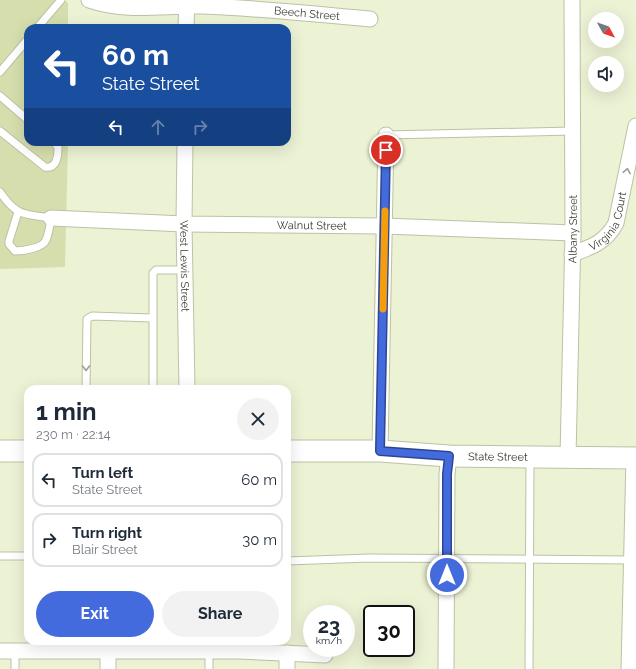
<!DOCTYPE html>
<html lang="en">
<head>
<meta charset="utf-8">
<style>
  body { margin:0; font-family:Raleway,sans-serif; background:#f2f2f3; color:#1f2937; height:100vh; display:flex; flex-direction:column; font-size:15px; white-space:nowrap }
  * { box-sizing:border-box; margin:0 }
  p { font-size:13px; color:#747a83 }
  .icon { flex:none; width:22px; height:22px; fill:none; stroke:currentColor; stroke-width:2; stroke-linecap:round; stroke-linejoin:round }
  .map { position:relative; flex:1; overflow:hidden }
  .drawer { position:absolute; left:24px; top:385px; width:267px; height:260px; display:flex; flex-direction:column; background:#fff; border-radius:12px; box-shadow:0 4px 16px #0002 }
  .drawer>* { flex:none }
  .banner { position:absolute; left:24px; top:24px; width:267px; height:122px; border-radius:12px; box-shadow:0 4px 16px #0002; background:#1a4fa0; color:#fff; overflow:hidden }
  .needle { width:26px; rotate:130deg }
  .tools { position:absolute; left:588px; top:12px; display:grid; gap:8px }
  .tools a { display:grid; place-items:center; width:36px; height:36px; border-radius:50%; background:#fff; box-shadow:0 4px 16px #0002; font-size:20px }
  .speed { position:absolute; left:303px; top:605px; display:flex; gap:8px; font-size:20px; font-weight:700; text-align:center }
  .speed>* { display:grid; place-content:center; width:52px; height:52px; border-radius:50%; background:#fff; box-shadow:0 4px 16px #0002; line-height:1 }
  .speed small { font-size:10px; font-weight:400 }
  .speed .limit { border:2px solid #111; border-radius:6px; background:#fff; color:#111 }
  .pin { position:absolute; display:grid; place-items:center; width:34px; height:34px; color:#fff; margin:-17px; border:2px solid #fff; border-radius:50%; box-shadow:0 1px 4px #0007 }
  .me { position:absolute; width:44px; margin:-22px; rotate:0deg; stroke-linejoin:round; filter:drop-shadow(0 0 3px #0008) }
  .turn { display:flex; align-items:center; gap:14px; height:84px; padding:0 12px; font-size:18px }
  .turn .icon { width:52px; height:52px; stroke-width:2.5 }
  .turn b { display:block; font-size:28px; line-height:34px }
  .lanes { display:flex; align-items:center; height:38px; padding:0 12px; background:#0003; justify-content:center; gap:20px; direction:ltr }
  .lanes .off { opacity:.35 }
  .round { display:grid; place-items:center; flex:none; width:42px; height:42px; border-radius:21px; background:#f2f2f3 }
  .head { display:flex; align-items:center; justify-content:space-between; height:68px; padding:0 12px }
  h1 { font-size:24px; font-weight:700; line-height:30px }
  .button { display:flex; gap:8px; margin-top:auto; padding:8px 12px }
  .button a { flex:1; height:46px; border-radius:24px; background:#446bdd; color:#fff; font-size:16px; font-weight:700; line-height:46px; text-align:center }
  .button a+a { background:#f2f2f3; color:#1f2937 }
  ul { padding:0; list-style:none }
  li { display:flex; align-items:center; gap:12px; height:54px; margin:0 8px 6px; padding:0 4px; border:2px solid #e0e1e3; border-radius:12px }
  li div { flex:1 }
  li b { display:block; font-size:15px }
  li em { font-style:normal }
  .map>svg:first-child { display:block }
  .green { fill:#d5deac }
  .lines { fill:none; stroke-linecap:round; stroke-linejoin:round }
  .service-casing { stroke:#bcc2a5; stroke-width:9 }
  .minor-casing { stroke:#bcc2a5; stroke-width:17 }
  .secondary-casing { stroke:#bcc2a5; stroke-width:23 }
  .service { stroke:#fff; stroke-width:7 }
  .minor { stroke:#fff; stroke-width:15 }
  .secondary { stroke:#fff; stroke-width:21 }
  .oneway { stroke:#9c9e98 }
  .route-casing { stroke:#2c4690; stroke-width:10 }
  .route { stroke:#446bdd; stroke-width:7 }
  .slow { stroke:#f59e0b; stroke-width:7 }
  .labels { text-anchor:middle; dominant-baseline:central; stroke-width:4; stroke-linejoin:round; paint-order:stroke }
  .street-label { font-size:11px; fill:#3a3c30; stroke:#fff }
</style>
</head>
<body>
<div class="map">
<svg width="636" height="669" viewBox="0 0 636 669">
  <rect width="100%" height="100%" fill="#ecf2d4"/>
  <!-- green -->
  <path class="green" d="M0,0H64L68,3V28H28V142H68L65,267L0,269Z"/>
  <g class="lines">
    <!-- service casing -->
    <g class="service-casing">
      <g id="service">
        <path d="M37,28L61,0"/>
        <path d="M0,72L28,39"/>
        <path d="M0,96L28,120"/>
        <path d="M0,131L45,167C57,169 58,156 58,147L54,142"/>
        <path d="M386,135L573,131"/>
        <path d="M0,192C16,216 24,214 51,218C50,225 49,233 46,240C43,248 23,251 15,251L9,244V241L18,212"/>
        <path d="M86,389L87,319L92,316L152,318"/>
        <path d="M153,389V273L156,270H184"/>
        <path d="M0,556H28"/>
        <path d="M287,561L369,558L633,560"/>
        <path d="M15,651V669"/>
        <path d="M209,669V652"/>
        <path d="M529,669L530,459"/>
      </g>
    </g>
    <!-- minor casing -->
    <g class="minor-casing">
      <g id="minor">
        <path id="s1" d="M89,0C126,13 164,5 203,6C258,8 314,14 370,19"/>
        <path d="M186,28L187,0"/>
        <path id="s2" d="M185,142L184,224L187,389"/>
        <path id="s3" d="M51,218L184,224L384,226L573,233"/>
        <path id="s4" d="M572,254C592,247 606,242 616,223L636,126"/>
        <path d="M380,451L386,135"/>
        <path id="s5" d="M568,457L573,233L572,0"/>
        <path d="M108,641V669"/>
        <path d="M0,651H238L325,655"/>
        <path d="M287,669V653"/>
        <path d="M446,669L447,474L449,456"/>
        <path d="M629,669L634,458"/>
      </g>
    </g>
    <!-- secondary casing -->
    <g class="secondary-casing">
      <g id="secondary">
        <path d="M0,451H28"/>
        <path id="s6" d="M287,451H380L449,456L636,458"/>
      </g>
    </g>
    <!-- service -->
    <use href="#service" class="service"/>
    <!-- minor -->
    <use href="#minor" class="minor"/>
    <!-- secondary -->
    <use href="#secondary" class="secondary"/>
  </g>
  <!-- one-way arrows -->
  <defs><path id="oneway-chevron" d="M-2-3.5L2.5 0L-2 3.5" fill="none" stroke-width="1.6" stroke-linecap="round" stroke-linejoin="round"/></defs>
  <g class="oneway">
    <use href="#oneway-chevron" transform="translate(627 171) rotate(-79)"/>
    <use href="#oneway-chevron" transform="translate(86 368) rotate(90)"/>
  </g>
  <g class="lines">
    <!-- route casing -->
    <g class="route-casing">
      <path id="route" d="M386,150L380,451L449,456L447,474V575"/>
    </g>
    <!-- route -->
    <use href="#route" class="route"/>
    <!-- slow -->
    <path class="slow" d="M383,309L385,211"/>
  </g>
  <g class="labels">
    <!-- street labels -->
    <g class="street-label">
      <text stroke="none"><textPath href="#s1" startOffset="219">Beech Street</textPath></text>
      <text stroke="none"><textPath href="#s4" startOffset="53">Virginia Court</textPath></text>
      <text stroke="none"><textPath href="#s3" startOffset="261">Walnut Street</textPath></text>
      <text stroke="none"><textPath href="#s5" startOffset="228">Albany Street</textPath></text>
      <text stroke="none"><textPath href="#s2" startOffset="124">West Lewis Street</textPath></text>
      <text stroke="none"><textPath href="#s6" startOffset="211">State Street</textPath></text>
    </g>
  </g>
</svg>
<div class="tools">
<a><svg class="needle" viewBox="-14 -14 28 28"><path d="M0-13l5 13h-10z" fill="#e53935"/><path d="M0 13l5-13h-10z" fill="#747a83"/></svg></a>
<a><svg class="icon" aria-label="sound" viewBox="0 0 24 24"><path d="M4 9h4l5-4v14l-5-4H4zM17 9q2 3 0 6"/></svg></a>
</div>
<div class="speed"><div>23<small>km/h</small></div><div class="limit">30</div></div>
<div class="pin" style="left:386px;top:150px;background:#d93025"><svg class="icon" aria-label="arrive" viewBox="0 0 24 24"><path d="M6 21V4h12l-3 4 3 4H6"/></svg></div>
<svg class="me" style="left:447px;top:575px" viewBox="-20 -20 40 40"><circle r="17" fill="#446bdd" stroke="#fff" stroke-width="3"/><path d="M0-11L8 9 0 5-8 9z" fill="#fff"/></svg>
<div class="banner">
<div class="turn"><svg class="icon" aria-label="left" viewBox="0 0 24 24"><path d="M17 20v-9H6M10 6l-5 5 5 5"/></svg><div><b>60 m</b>State Street</div></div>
<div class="lanes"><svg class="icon" aria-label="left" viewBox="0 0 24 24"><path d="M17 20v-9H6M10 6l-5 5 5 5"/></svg><svg class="icon off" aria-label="ahead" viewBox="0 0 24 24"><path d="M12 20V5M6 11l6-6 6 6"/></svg><svg class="icon off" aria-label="right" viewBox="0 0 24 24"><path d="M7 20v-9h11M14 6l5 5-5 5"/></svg></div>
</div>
<section class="drawer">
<div class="head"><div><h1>1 min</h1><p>230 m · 22:14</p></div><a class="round"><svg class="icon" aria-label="close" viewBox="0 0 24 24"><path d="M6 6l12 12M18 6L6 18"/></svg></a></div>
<ul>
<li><svg class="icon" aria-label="left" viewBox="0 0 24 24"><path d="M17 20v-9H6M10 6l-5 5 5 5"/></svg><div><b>Turn left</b><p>State Street</p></div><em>60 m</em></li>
<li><svg class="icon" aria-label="right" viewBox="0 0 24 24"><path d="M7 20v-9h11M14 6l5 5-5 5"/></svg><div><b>Turn right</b><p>Blair Street</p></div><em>30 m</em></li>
</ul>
<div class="button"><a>Exit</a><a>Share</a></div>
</section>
</div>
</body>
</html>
